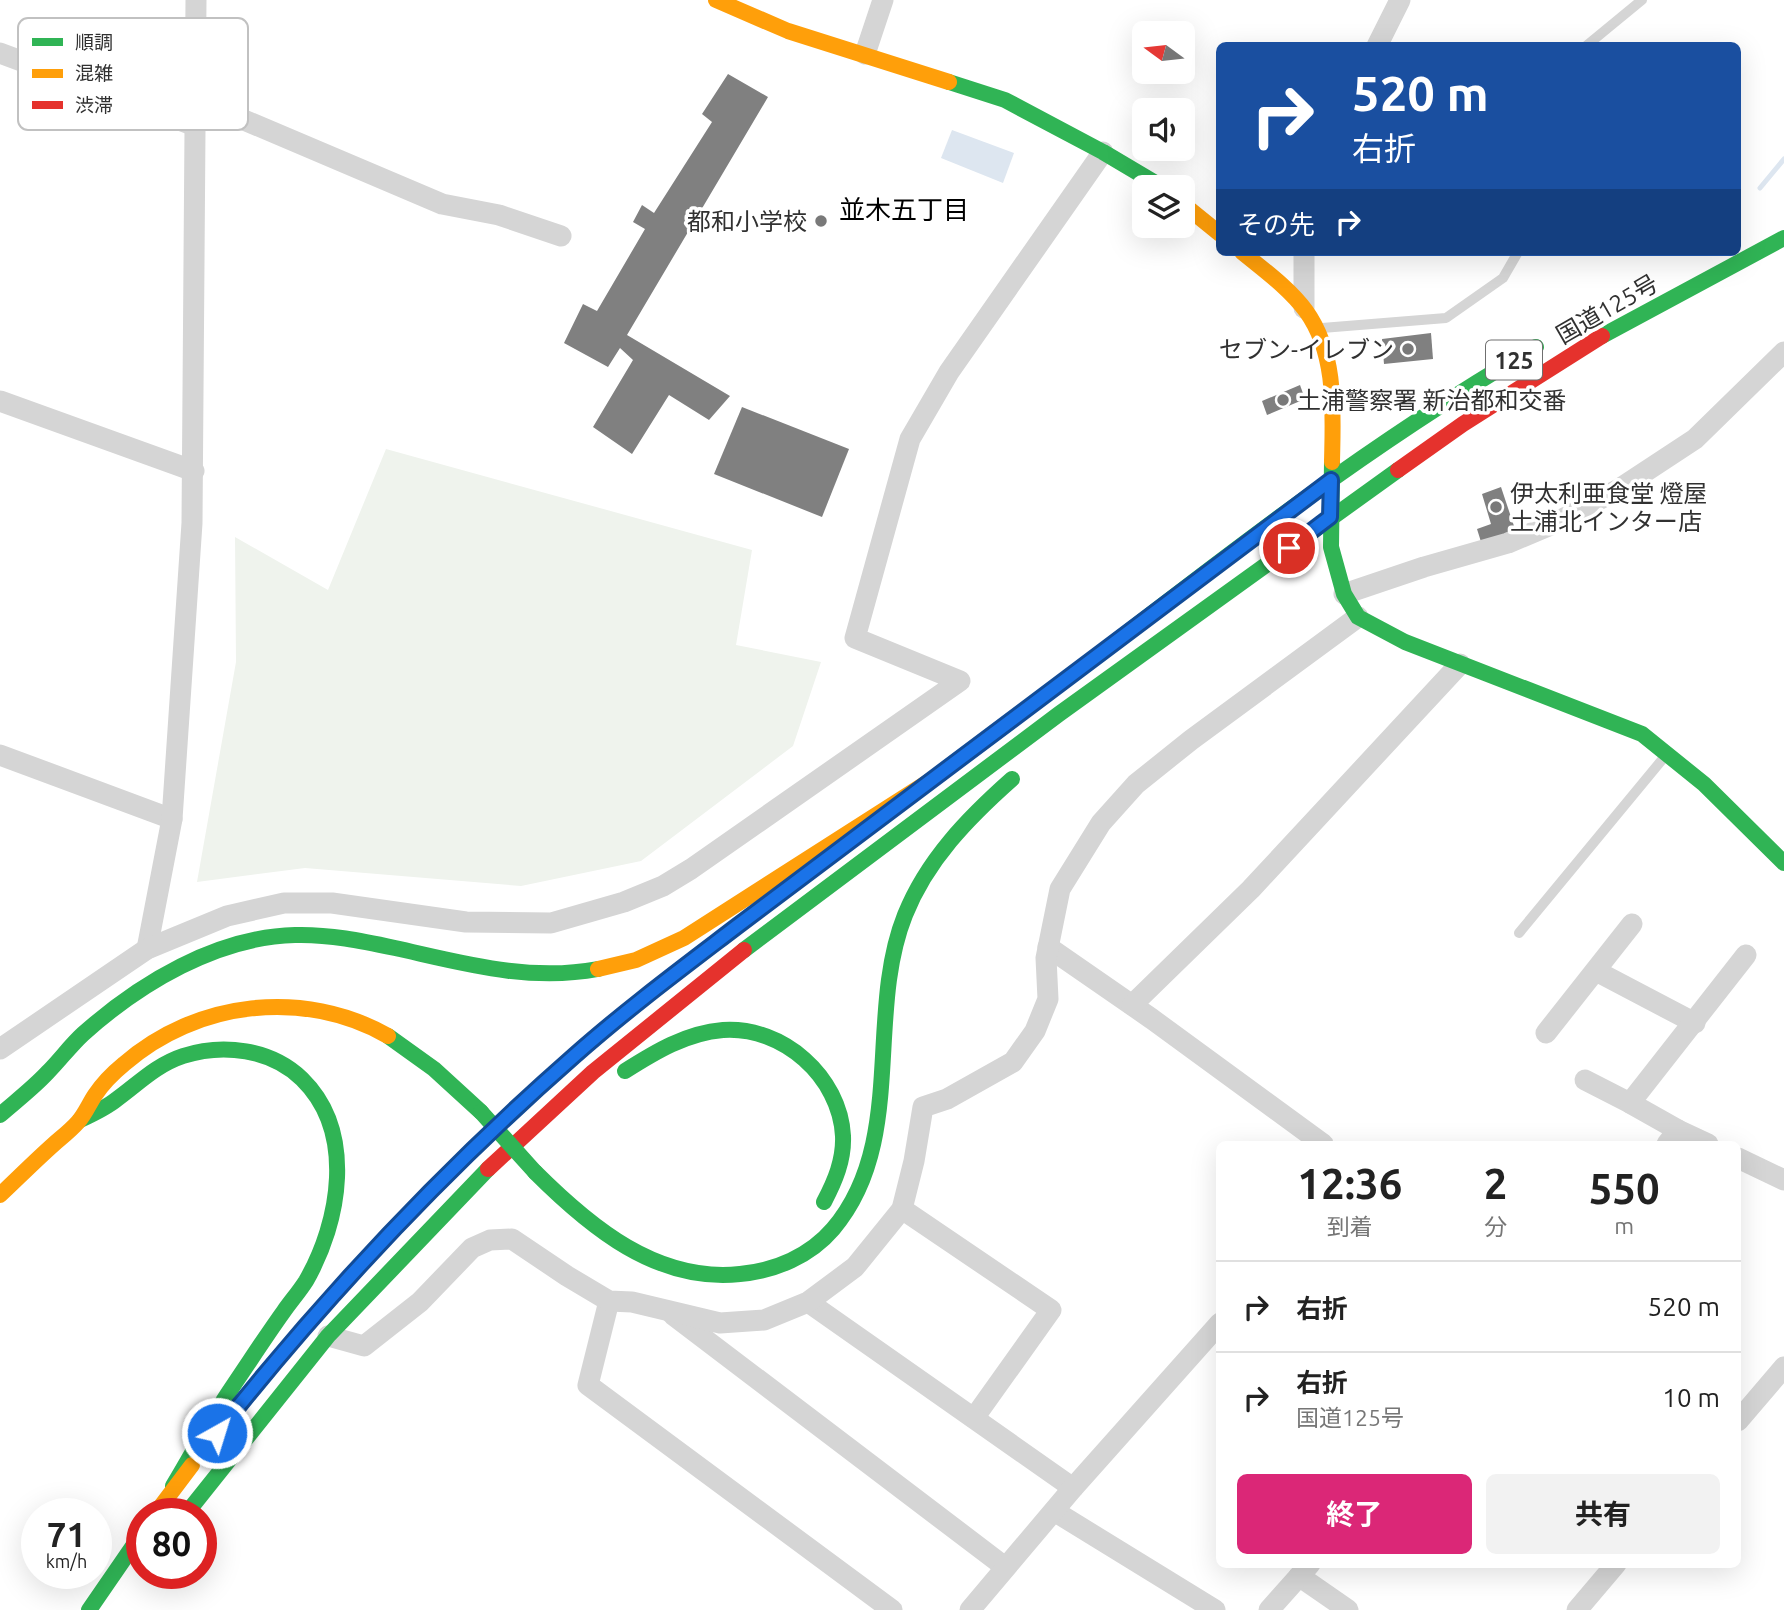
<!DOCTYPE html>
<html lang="ja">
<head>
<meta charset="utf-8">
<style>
  body { margin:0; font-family:Ubuntu,"Noto Sans JP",sans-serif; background:#f2f2f2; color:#222; height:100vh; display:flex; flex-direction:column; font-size:26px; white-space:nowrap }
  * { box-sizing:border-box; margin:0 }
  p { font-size:23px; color:#767676 }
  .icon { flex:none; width:38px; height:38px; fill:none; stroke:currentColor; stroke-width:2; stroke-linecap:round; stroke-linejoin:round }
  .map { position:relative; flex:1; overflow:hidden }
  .panel { position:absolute; left:1216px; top:1141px; width:525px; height:427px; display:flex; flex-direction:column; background:#fff; border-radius:10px; box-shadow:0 7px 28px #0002 }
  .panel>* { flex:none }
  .hud { position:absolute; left:1216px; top:42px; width:525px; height:214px; border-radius:10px; box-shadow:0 7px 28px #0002; background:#1a4fa0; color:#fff; overflow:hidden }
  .needle { width:46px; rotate:285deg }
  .fabs { position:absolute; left:1132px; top:21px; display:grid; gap:14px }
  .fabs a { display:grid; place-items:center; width:63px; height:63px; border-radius:10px; background:#fff; box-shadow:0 7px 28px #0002; font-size:35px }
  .speed { position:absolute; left:21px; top:1498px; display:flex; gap:14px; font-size:35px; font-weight:700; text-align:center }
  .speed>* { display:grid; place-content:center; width:91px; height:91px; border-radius:50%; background:#fff; box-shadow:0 7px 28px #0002; line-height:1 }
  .speed small { font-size:18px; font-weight:400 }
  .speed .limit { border:10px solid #d22; background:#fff; color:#111 }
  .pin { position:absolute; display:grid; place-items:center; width:60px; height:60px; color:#fff; margin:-30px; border:4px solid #fff; border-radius:50%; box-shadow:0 2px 7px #0007 }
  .me { position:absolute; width:77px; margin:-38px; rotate:39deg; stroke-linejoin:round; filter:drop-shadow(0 0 5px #0008) }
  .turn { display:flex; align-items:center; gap:24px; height:147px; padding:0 21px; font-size:32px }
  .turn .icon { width:91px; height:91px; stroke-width:2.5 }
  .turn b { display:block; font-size:49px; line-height:60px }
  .then { display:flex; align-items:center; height:66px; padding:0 21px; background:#0003; gap:14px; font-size:26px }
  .eta { display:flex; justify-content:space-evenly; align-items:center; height:119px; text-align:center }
  .eta b { font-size:42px; font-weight:700; line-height:49px }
  .action { display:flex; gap:14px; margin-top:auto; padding:14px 21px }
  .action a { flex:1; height:80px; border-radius:10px; background:#db2777; color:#fff; font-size:28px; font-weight:700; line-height:80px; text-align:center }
  .action a+a { background:#f2f2f2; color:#222 }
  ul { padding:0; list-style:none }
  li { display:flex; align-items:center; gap:21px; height:91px; padding:0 21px; border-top:2px solid #e0e0e0 }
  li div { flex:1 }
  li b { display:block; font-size:26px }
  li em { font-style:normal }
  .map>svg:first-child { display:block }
  .green { fill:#eff3ed }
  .water { fill:#dde6f0 }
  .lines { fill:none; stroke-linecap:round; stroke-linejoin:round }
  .stream { stroke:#dde6f0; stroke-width:5 }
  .building { fill:#808080 }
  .lane { stroke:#d5d5d5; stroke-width:10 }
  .street { stroke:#d5d5d5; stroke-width:21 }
  .fast { stroke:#30b455; stroke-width:16 }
  .slow { stroke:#ff9f0a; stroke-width:16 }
  .jam { stroke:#e5322d; stroke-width:16 }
  .fast-bridge { stroke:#30b455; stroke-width:16 }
  .route-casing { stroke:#114b97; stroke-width:18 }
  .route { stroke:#1a73e8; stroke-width:12 }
  .poi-dot { fill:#797979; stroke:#fff; stroke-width:2.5 }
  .labels { text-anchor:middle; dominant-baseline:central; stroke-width:7; stroke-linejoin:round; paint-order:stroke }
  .shield { fill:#fff; stroke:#6f6f6f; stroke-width:2 }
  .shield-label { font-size:23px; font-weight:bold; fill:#313131 }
  .poi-label { font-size:24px; fill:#313131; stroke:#fff; text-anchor:end }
  .street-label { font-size:24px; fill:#313131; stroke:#fff }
  .neighbourhood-label { font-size:26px; fill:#000; stroke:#fff }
  .key { fill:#fff; stroke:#c1c1c1; stroke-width:2 }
  .key-label { font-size:19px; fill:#313131 }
</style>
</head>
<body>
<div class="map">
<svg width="1784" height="1610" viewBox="0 0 1784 1610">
  <rect width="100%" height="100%" fill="#fff"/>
  <!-- green -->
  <path class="green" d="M386,449L752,550L736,645L821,662L793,746L641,861L521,886L305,868L197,882L236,662L235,537L328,590Z"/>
  <!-- water -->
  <path class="water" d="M952,130L1014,153L1003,183L941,158Z"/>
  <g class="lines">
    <!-- stream -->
    <path class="stream" d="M1760,188L1784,159"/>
  </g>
  <!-- building -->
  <g class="building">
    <path d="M728,74L768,97L627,335L730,396L709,420L669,395L632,454L593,427L633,360L620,348L608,367L564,343L583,304L597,311L645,229L633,222L642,205L654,213L712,122L702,114Z"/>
    <path d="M1431,333L1433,359L1384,364L1382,339Z"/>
    <path d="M1300,385L1305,399L1267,415L1262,401Z"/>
    <path d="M742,407L849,449L822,517L714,474Z"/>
    <path d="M1501,487L1516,532L1482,545L1477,529L1491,524L1482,494Z"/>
  </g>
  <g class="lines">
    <!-- lane -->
    <g class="lane">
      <path d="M1586,46L1642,0"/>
      <path d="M1322,328L1446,318L1503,278L1518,252"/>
      <path d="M1519,933L1666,755"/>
    </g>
    <!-- street -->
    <g class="street">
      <path d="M1377,46L1400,0"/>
      <path d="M0,53L195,126"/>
      <path d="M865,54L883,0"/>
      <path d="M197,100L442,204L499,215L561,236"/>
      <path d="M1304,252V308"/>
      <path d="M0,401L194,471"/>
      <path d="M1344,594L1424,567L1508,543L1553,524L1619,489L1695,439L1784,352"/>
      <path d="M0,755L172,819"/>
      <path d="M1048,947L1152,1019L1323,1144"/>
      <path d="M147,949L172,819L192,523L196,0"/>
      <path d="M1596,971L1695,1023"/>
      <path d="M1132,1005L1251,889L1460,664"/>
      <path d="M1546,1033L1632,924"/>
      <path d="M0,1049L147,949L227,916L284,903H332L466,922L551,923L624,902L663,886L691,869L960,681L855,638L910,439L949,372L1103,152"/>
      <path d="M1585,1080L1630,1103"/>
      <path d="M1678,1130L1630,1103L1746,955"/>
      <path d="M1667,1144L1678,1130L1708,1144"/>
      <path d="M1738,1158L1784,1180"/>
      <path d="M902,1209L1051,1310L974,1418"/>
      <path d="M609,1301L588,1385L892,1610"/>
      <path d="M808,1302L1073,1488"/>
      <path d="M673,1315L1005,1567"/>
      <path d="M328,1336L364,1346L420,1302L472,1248L490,1240L512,1239L567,1276L609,1301L632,1302L720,1323L764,1320L808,1302L855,1267L902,1209L914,1161L923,1107L947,1099L1013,1062L1035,1031L1048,999L1046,958L1060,889L1101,823L1136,784L1191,740L1358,617"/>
      <path d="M1738,1421L1784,1367"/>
      <path d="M1054,1511L1215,1610"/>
      <path d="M1299,1576L1348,1610"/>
      <path d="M970,1610L1073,1488L1220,1323"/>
      <path d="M1269,1610L1310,1564"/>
      <path d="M1577,1610L1616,1564"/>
    </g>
    <!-- fast -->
    <g class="fast">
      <path d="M949,82L1005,100L1103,152L1162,187"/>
      <path d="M1602,336L1784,238"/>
      <path d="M1332,462L1331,547L1344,594L1358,617L1405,642L1642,734L1704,784L1784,863"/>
      <path d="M1080,669C1228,554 1374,441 1536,347"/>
      <path d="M744,950L1059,714L1398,470"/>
      <path d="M388,1036L434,1069L481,1112"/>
      <path d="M625,1071C655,1052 686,1033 723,1030C783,1026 840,1077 843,1136C844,1160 835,1181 824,1202"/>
      <path d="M0,1115C16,1101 33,1088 47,1073C60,1060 70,1046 83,1034C140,983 217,937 295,935C329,934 362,941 395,948C463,963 528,982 598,969"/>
      <path d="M80,1120C93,1114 106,1108 117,1099C139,1083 156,1065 183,1056C223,1043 271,1049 302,1079C356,1132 340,1222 306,1281C299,1292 291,1301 284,1311C266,1336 250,1361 233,1386C211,1418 193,1453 173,1486"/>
      <path d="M535,1172C590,1227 657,1283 740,1274C775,1271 810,1256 833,1229C907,1142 865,1015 905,915C927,860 968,818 1012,779"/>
      <path d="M186,1514L328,1336L488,1169"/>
      <path d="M89,1610L142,1533"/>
    </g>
    <!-- slow -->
    <g class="slow">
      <path d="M716,0L788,31L949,82"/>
      <path d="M1183,204L1220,234"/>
      <path d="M1242,252C1264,270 1289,288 1306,311C1337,354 1333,411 1332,462"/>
      <path d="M598,969L636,960L684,938L942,773"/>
      <path d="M0,1195C18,1178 36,1160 54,1144C62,1137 71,1130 78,1122C85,1114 89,1104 95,1095C103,1083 113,1073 124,1064C196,1001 304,988 388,1036"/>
      <path d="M155,1514L192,1465"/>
    </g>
    <!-- jam -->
    <g class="jam">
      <path d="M1398,470L1463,424L1602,336"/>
      <path d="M488,1169L593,1072L744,950"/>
    </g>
    <!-- fast-bridge -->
    <path class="fast-bridge" d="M481,1112L535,1172"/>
  </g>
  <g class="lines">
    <!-- route casing -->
    <g class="route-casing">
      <path id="route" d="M217,1433C324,1298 444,1170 574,1056C626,1010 681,969 736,927L1331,480L1330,517L1289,548"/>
    </g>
    <!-- route -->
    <use href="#route" class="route"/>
  </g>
  <!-- markers -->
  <g class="poi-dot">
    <circle cx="821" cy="221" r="7"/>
    <circle cx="1408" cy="349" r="7"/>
    <circle cx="1283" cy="400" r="7"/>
    <circle cx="1496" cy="507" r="7"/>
  </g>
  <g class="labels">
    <!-- shield labels -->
    <rect class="shield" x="1486" y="340.5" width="56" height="39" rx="5"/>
    <g class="shield-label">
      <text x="1514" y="360">125</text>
    </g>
    <!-- poi labels -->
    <g class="poi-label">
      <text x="807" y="221">都和小学校</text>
      <text x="1394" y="349">セブン-イレブン</text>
      <text x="1297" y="400" text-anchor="start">土浦警察署 新治都和交番</text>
      <text x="1510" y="493" text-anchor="start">伊太利亜食堂 燈屋<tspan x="1510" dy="28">土浦北インター店</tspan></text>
    </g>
    <!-- street labels -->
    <g class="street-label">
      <text transform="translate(1607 309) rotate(-30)">国道125号</text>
    </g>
    <!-- neighbourhood labels -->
    <g class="neighbourhood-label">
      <text x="904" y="209">並木五丁目</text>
    </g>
  </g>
  <!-- legend -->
  <rect x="18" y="18" width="230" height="112" rx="10" class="key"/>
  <rect x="32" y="38" width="31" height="8" fill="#30b455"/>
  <rect x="32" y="69" width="31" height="9" fill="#ff9f0a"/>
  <rect x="32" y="101" width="31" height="8" fill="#e5322d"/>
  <g class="key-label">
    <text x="75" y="49">順調</text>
    <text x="75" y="80">混雑</text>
    <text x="75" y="112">渋滞</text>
  </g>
</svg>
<div class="fabs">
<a><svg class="needle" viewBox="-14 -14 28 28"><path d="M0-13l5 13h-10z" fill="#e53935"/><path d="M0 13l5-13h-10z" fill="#767676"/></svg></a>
<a><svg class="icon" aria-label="sound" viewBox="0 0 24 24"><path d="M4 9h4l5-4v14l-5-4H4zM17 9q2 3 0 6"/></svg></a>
<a><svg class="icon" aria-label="layers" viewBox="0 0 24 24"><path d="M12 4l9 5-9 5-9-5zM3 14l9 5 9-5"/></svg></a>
</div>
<div class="speed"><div>71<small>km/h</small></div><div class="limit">80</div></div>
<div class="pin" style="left:1289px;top:548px;background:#d93025"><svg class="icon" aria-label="arrive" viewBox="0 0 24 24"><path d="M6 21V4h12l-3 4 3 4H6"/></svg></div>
<svg class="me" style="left:217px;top:1433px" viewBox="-20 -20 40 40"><circle r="17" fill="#1a73e8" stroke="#fff" stroke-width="3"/><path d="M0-11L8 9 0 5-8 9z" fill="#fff"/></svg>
<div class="hud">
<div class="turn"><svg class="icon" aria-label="right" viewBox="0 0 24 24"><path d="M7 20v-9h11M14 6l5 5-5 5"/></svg><div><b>520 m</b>右折</div></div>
<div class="then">その先<svg class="icon" aria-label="right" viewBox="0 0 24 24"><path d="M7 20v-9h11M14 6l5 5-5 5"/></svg></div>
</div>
<section class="panel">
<div class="eta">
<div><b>12:36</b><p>到着</p></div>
<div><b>2</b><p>分</p></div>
<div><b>550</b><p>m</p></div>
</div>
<ul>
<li><svg class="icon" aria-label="right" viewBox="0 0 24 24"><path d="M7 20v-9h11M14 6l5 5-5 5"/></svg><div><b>右折</b></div><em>520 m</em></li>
<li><svg class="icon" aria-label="right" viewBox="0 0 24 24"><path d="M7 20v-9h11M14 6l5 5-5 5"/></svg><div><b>右折</b><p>国道125号</p></div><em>10 m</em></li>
</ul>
<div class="action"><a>終了</a><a>共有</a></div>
</section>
</div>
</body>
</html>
